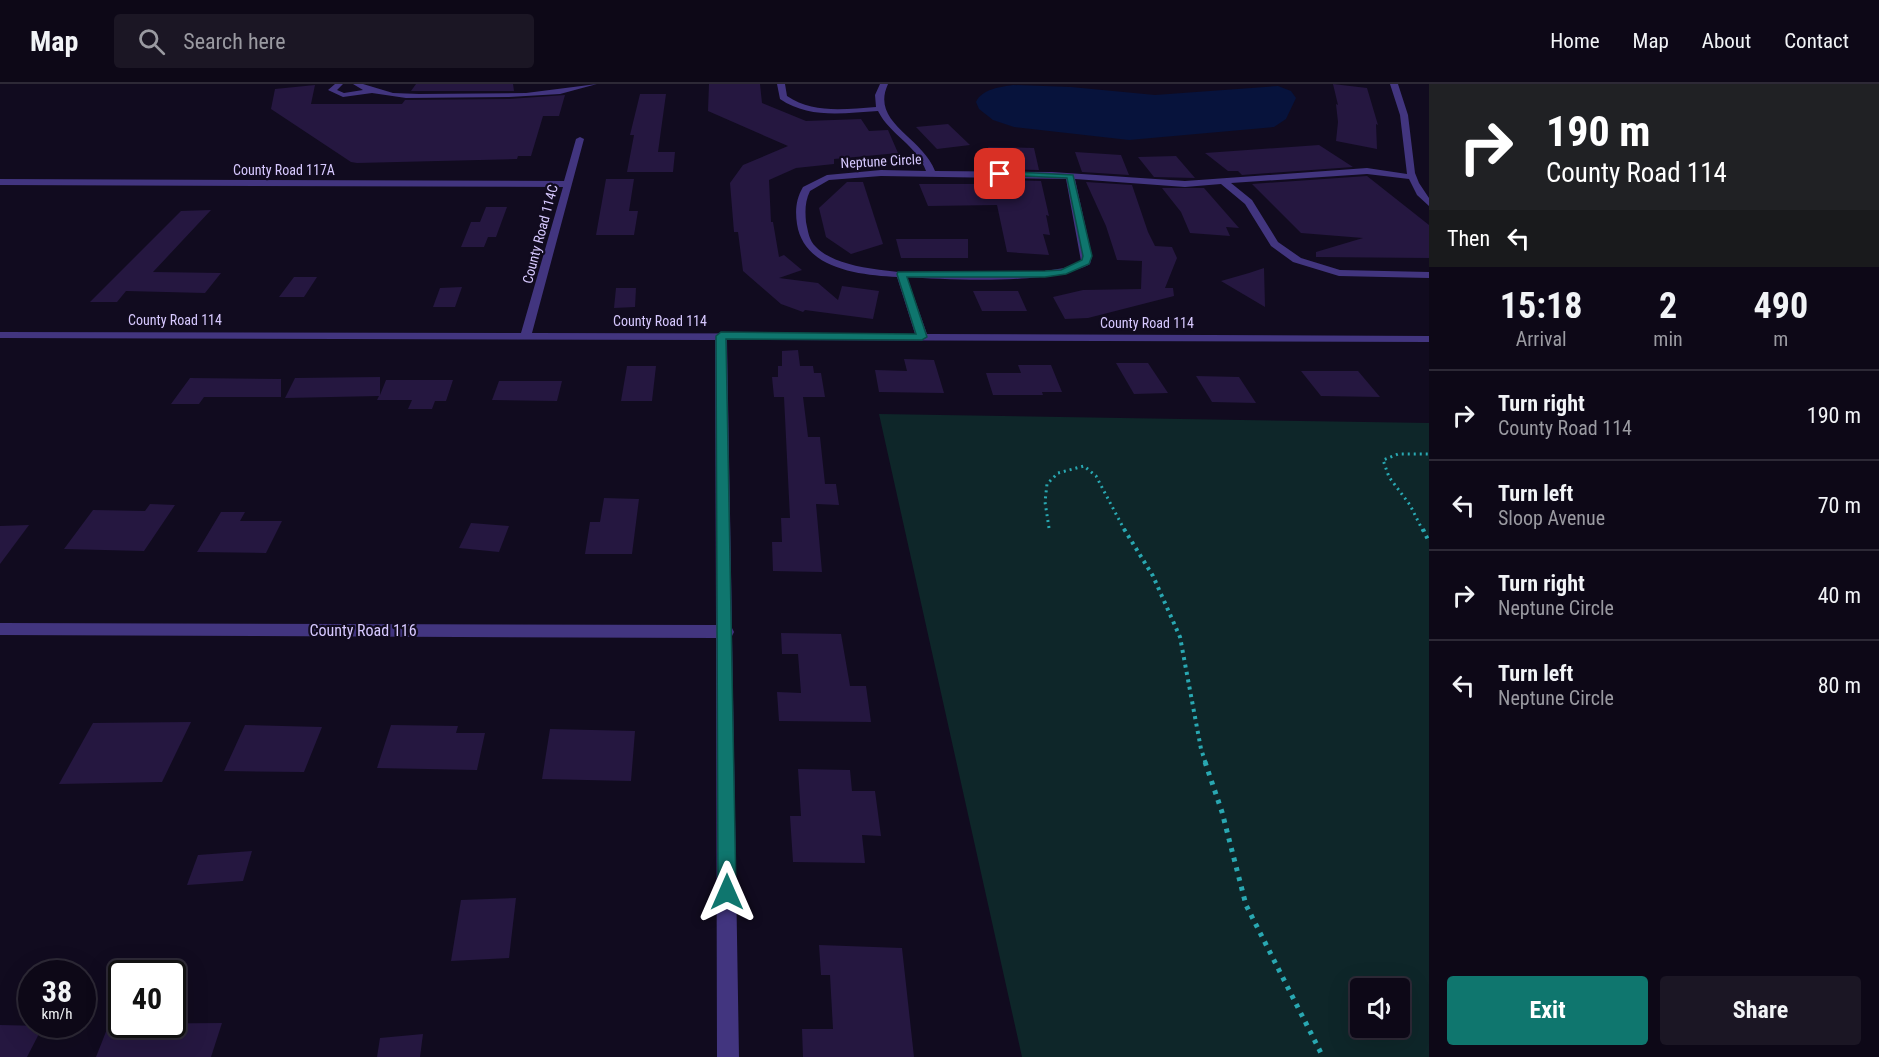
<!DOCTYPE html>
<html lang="en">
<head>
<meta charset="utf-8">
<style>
  body { margin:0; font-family:"Roboto Condensed",sans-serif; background:#1b1624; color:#f1f3f6; height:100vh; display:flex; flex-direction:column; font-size:22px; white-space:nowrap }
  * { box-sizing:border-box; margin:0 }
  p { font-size:20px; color:#9a9aa1 }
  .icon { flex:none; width:33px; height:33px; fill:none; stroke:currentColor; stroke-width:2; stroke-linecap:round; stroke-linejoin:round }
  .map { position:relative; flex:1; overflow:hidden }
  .sheet { display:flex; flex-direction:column; background:#0d0817; width:450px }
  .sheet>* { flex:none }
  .hud { background:#202124; color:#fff; overflow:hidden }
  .buttons { position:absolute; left:1350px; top:894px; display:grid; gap:12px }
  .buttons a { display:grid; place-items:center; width:60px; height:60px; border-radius:6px; background:#0d0817; box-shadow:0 6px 24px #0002,0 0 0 2px #2d2936; font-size:30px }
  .speed { position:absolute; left:18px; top:876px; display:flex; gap:12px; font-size:30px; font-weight:700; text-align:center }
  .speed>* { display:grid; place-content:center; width:78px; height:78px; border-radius:50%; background:#0d0817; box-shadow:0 6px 24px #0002,0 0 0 2px #2d2936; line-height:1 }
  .speed small { font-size:15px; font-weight:400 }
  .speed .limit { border:3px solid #111; border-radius:9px; background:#fff; color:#111 }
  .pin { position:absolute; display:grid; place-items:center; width:51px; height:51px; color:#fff; margin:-26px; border-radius:12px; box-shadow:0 3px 9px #0006 }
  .me { position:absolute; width:66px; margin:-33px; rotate:0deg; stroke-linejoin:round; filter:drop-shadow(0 0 4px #0008) }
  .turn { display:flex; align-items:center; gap:21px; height:126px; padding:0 18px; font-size:27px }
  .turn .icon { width:78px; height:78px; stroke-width:2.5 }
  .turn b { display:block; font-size:42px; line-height:51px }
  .then { display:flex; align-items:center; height:57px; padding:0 18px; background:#0003; gap:12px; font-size:22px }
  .eta { display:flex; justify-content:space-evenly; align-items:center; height:102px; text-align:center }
  .eta b { font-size:36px; font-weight:700; line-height:42px }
  .action { display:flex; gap:12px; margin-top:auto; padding:12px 18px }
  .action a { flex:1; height:69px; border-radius:6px; background:#0f766e; color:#fff; font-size:24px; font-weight:700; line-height:69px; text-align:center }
  .action a+a { background:#1b1624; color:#f1f3f6 }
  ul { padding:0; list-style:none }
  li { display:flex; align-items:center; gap:18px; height:90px; padding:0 18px; border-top:2px solid #2d2936 }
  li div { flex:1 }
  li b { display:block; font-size:22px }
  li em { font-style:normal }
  header { display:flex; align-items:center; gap:36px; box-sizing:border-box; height:84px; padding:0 30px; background:#0d0817; border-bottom:2px solid #2d2936 }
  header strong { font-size:28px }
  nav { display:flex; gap:33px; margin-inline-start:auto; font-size:21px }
  .search { width:420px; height:54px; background:#1b1624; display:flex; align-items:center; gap:15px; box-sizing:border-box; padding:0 21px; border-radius:6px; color:#9a9aa1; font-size:22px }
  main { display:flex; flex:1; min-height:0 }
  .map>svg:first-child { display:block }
  .green { fill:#0e2629; fill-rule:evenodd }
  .water { fill:#07133c }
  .building { fill:#251740 }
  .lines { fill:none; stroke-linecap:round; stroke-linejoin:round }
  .path-far2 { stroke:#29a8b2; stroke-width:3; stroke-dasharray:2 4; stroke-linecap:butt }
  .path-far1 { stroke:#29a8b2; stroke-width:4; stroke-dasharray:3 4.5; stroke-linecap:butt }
  .path { stroke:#29a8b2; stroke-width:5; stroke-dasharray:4 6; stroke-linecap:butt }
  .minor { fill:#42357f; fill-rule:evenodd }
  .route { fill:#0f766e; stroke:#0a4d48; stroke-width:1.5 }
  .labels { text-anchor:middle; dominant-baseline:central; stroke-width:4.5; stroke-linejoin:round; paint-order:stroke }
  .far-street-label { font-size:14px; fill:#d7c9ff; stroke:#110b1f }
  .street-label { font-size:16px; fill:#d7c9ff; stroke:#110b1f }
</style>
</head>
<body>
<header>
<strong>Map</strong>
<div class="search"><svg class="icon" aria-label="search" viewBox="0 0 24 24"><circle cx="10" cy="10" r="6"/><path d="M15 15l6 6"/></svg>Search here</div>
<nav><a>Home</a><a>Map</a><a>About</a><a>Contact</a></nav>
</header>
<main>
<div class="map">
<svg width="1429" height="973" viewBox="0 0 1429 973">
  <rect width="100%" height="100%" fill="#110b1f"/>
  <!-- green -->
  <path class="green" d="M879,330L1429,339V973H1022ZM1360,904H1400V944H1360Z"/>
  <!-- water -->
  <path class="water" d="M1013,1L1071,3L1155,11L1278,2L1291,7L1296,14L1286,35L1274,43L1129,56L1014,43L993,36L979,25L976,18C982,5 1000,3 1013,1Z"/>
  <!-- building -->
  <g class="building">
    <path d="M416,0H513L514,7H411Z"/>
    <path d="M709,0H760L762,19L806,37L861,35L869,47L888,46L898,69L834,75V80L796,84L769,96L771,138H773L779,173L784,171L802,186L779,194L818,199L838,216L842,202L879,207L873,235L805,226L803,228L781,220L743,187L738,148H734L730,99L743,81L788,62L708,27Z"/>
    <path d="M1333,0L1367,4L1378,41L1376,40L1377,65L1336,57L1338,38L1336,20L1338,21Z"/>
    <path d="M315,1L311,20H402L405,16L509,15L565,11L559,32H543L531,72H518L517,75L357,79L351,78L271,25L275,5Z"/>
    <path d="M640,10H666L658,68H675L673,88H627L634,51H630Z"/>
    <path d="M948,40L970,61L937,65L916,43Z"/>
    <path d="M1319,61L1353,83L1242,91L1238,87H1228L1205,69Z"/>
    <path d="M988,63L1034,64L1039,86L998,85Z"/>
    <path d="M1075,68L1121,71L1129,91L1082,88Z"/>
    <path d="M1176,72L1195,94L1154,93L1138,73Z"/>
    <path d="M1367,92L1429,141V174L1316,173V168L1363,154L1301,149L1252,100Z"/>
    <path d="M606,95H634L629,127H638L634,151H596Z"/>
    <path d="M1003,96L1041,97L1049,132L1046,131L1050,151L1043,150L1049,171L1007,168L997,121L928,122L919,100H1004Z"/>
    <path d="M847,98H863L883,160L851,170L826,153L819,124Z"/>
    <path d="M1086,98L1132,101L1148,148L1155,162L1172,163L1177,174L1165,204H1173L1174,212L1088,234L1065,235L1053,213L1083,206L1141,205L1142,177L1117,176L1106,142Z"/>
    <path d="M1162,104H1204L1239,144L1226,143L1230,152L1190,149L1181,128Z"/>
    <path d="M486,123H507L496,153H488L484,163H461L471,138H480Z"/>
    <path d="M211,126L153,188L221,189L205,209L126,207L117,218H90L181,127Z"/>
    <path d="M896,155H968V174H901Z"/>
    <path d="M1264,184L1265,223L1221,197L1249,189Z"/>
    <path d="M294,193H317L304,213H279Z"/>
    <path d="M462,203L455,223H433L440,204Z"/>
    <path d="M616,204H636L635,223L614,224Z"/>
    <path d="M973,207H1018L1027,227H982Z"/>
    <path d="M798,266L800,282H813L814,289H821L825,313H803L808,353H820L825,400H836L839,421L816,420L822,488L773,487L772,458H782L781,434H790L784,313H774L772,293H778V282H782V267Z"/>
    <path d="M904,275L934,276L944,309L879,308L875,286L907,287Z"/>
    <path d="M1116,279H1148L1168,309L1134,310Z"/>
    <path d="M1018,281H1051L1062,308H1042L1043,311H993L986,289H1021Z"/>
    <path d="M627,282H656L652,317H621Z"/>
    <path d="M1301,287H1358L1380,313L1321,312Z"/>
    <path d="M1196,292L1239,293L1256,319L1212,318Z"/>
    <path d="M380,293V311L386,296H453L446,317H435L432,325H408L412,316H377L379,312L285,314L295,294Z"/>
    <path d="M190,294L281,295V313H204L199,320H171Z"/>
    <path d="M499,297H562L557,317L492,316Z"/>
    <path d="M604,414L639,415L632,470H585L590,438H600Z"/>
    <path d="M150,420L175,421L144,467L64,465L93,426L145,427Z"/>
    <path d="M221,428H245L240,437H282L266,469L197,468Z"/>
    <path d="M471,439L509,442L499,468L459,464Z"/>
    <path d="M29,441L0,480V442Z"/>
    <path d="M781,549L841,550L850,602H866L871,638L779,637L777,608L801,609L798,570H782Z"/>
    <path d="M191,638L162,698L59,700L93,639Z"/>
    <path d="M245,641L322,643L304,688L224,687Z"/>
    <path d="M391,641L458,642L456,649H485L477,686L377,684Z"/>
    <path d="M550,645L635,647L631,697L542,695Z"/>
    <path d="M798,685L850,686L852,707H875L881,752L862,751L865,779L793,778L790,732H801Z"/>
    <path d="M252,767L243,797L187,801L198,771Z"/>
    <path d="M516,814L509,874L451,877L461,816Z"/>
    <path d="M819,861L902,864L914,973H803L802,945H833L830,891H821Z"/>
    <path d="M222,939L211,973H96L109,940Z"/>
    <path d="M0,941L43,942L27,973H0Z"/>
    <path d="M423,950L420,973H377L380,954Z"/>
  </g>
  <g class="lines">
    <!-- path-far2 -->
    <g class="path-far2">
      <path d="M1049,444L1045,418L1047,400L1058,389L1084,382L1096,392L1125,447"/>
      <path d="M1423,447L1410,421L1389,393L1383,376L1398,370H1429"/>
    </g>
    <!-- path-far1 -->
    <g class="path-far1">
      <path d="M1124,445L1153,492L1180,553L1201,665L1206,680"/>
      <path d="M1423,445L1429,458"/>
    </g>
    <!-- path -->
    <path class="path" d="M1205,678L1222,728L1246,821L1323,973"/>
    <!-- minor -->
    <g class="minor">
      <path d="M335,0H343L337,6L344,9L363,6L353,0H363L393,9L419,10L526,9L597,0L560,10L509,13L406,14L372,9L343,13L328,6Z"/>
      <path d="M777,0H785L787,12C813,30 846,25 876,23L875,11L880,0H888C870,39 922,52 935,87L1052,88L1185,97L1367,84L1407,90L1400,31L1390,0H1398L1408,31L1415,89L1419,99L1429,114V122L1417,111L1409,95L1367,90L1231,99L1252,116L1278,158L1301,174L1340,186L1429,188V194L1339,192L1293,178L1271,162L1245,120L1221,100L1185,103L1075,95L1092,172L1090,180C1052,201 952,196 907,193L927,250L1429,252V258L727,256L732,544L734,548L732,552L739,973H717L716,554L0,551V539L716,541L715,256L0,254V248L521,249L563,103L0,101V95L564,97L576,55L580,53L584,55L532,249L915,250L897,193C859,191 804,185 797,140C795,126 796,115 803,103L827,91L881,86L926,87C917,61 890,51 878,27C844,29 809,35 780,15ZM881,92L1066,95L1081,177L1064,184L1045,187C995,188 851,200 816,163C809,157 808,147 806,138C805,127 805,117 810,107L829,96Z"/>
    </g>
  </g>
  <!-- route -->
  <path class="route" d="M1000,87L1073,91L1092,172L1089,180L1066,190L1045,193H907L927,253L922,256L726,255L736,808L734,814L727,817L721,814L718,808L716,252L721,248L916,250L897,190L898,188L1045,187L1061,186L1082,176L1083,172L1067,94L997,91V88Z"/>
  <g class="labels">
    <!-- far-street labels -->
    <g class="far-street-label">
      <text transform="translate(881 77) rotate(-3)">Neptune Circle</text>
      <text x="284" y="86">County Road 117A</text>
      <text transform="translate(540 150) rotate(-75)">County Road 114C</text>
      <text x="175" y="236">County Road 114</text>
      <text x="660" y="237">County Road 114</text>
      <text x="1147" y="239">County Road 114</text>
    </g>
    <!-- street labels -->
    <g class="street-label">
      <text x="363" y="546">County Road 116</text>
    </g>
  </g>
</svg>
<div class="buttons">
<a><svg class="icon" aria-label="sound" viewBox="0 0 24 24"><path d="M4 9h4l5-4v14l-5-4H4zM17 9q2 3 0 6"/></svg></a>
</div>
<div class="speed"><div>38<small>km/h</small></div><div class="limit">40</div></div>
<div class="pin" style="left:1000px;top:90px;background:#d93025"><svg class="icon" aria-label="arrive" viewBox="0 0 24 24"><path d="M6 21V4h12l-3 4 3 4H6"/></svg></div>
<svg class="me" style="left:727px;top:808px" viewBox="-20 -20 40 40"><path d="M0-17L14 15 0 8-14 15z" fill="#0f766e" stroke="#fff" stroke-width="4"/></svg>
</div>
<section class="sheet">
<div class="hud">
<div class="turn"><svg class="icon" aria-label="right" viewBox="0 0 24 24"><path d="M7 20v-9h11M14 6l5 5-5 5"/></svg><div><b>190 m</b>County Road 114</div></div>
<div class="then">Then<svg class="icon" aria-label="left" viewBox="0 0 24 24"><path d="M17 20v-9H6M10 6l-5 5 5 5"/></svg></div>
</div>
<div class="eta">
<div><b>15:18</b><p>Arrival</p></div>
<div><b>2</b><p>min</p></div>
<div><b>490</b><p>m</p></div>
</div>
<ul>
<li><svg class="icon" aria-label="right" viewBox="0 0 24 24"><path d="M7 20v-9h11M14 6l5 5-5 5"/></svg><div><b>Turn right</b><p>County Road 114</p></div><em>190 m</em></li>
<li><svg class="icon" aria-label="left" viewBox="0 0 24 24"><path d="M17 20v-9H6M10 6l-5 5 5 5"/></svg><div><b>Turn left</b><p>Sloop Avenue</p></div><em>70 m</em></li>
<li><svg class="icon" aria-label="right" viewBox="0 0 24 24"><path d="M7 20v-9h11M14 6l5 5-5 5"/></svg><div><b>Turn right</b><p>Neptune Circle</p></div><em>40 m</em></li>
<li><svg class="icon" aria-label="left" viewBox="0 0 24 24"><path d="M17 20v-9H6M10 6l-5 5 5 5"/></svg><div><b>Turn left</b><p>Neptune Circle</p></div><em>80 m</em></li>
</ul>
<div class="action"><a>Exit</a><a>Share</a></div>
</section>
</main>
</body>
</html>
